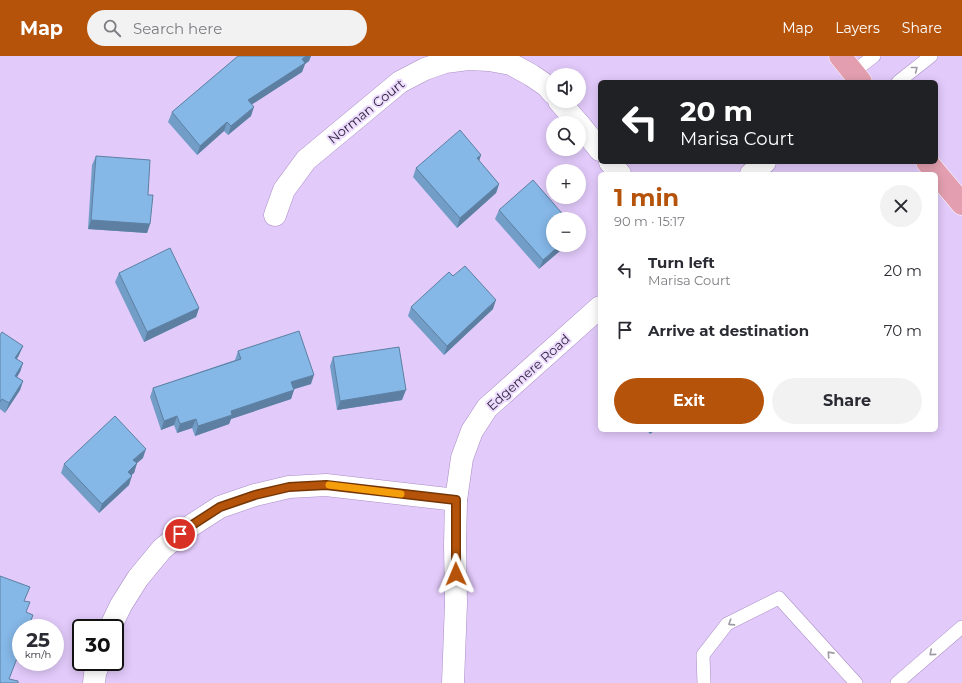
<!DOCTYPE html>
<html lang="en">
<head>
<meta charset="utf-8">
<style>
  body { margin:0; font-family:Montserrat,sans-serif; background:#f2f2f3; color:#2b2b33; height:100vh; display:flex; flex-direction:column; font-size:15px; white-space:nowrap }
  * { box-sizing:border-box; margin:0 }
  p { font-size:13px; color:#7c7c81 }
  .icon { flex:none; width:22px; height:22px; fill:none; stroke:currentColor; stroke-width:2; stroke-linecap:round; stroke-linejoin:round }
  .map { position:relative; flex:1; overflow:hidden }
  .side { position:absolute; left:598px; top:116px; width:340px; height:260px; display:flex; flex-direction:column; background:#fff; border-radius:6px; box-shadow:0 2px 10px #0003 }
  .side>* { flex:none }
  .banner { position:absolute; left:598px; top:24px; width:340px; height:84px; border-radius:6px; box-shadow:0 2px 10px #0003; background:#202124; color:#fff; overflow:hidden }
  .tools { position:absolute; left:546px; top:12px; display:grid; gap:8px }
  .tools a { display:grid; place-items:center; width:40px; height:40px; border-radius:50%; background:#fff; box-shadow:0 2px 10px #0003; font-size:20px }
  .speed { position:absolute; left:12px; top:563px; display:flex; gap:8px; font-size:20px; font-weight:700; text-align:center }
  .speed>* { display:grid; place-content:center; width:52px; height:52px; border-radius:50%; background:#fff; box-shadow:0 2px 10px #0003; line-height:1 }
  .speed small { font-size:10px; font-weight:400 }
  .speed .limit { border:2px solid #111; border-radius:6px; background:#fff; color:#111 }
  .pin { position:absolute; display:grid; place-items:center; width:34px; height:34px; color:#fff; margin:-17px; border:2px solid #fff; border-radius:50%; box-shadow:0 1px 4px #0007 }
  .me { position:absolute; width:44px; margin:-22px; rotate:359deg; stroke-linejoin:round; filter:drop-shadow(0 0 3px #0008) }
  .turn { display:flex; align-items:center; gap:14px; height:84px; padding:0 16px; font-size:18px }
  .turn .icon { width:52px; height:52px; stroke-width:2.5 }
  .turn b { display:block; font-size:28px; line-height:34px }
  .round { display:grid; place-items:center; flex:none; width:42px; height:42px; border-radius:21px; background:#f2f2f3 }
  .head { display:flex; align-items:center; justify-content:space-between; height:68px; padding:0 16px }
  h1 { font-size:24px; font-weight:700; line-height:30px; color:#b45309 }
  .primary-button { display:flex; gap:8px; margin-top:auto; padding:8px 16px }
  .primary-button a { flex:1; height:46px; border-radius:24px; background:#b45309; color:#fff; font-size:16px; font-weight:700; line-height:46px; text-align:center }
  .primary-button a+a { background:#f2f2f3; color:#2b2b33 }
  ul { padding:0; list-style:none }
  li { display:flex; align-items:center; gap:12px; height:60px; padding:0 16px }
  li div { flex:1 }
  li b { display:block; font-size:15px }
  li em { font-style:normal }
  header { display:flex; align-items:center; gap:24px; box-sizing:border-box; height:56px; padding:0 20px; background:#b45309; color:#fff }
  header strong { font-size:19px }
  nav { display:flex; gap:22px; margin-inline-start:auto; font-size:14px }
  .search { width:280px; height:36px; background:#f2f2f3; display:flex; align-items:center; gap:10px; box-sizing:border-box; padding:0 14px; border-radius:22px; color:#7c7c81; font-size:15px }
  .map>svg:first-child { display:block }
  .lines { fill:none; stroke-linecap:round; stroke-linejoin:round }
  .lane-casing { stroke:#aa8dc5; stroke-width:14 }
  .street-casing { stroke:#aa8dc5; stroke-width:23 }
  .primary-casing { stroke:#fff; stroke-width:23 }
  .lane { stroke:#fff; stroke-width:13 }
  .street { stroke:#fff; stroke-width:22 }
  .primary { stroke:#e39faf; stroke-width:22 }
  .wall { fill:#729dc7 }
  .shaded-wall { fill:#5d80a2 }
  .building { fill:#85b7e7; stroke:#5d80a2 }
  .oneway { stroke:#a09aa4 }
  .route-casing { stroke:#753606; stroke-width:10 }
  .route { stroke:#b45309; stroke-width:7 }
  .slow { stroke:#f59e0b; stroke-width:7 }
  .labels { text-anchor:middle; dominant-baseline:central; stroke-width:4; stroke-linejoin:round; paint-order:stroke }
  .street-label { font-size:13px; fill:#2b1f35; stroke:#ecdaff }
</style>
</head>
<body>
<header>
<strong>Map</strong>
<div class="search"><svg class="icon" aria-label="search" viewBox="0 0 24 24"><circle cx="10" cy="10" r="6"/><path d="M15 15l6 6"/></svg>Search here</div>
<nav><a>Map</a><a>Layers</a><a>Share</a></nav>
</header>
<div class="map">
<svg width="962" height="627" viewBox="0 0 962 627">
  <rect width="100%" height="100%" fill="#e2cafa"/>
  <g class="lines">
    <!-- lane casing -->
    <g class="lane-casing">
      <g id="lane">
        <path d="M853,16L874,0"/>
        <path d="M898,26L931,0"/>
        <path d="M704,627L703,599L727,568L779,542L856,627"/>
        <path d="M897,627L962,571"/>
      </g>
    </g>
    <!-- street casing -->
    <g class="street-casing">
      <g id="street">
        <path d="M559,45L578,67"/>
        <path d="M579,68L600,94"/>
        <path d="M610,106L620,118"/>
        <path d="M751,118L765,106"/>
        <path d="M275,159L284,134L306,104L400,26L425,13L445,6L468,3L489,4L511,8L531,19L547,30L553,37"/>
        <path d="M110,572L121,549L138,522L162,493L189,471L220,451L255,439L289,431L326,429L456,444"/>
        <path d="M94,627L95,618L99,606"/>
        <path d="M453,627L456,547L455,489L456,444L462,402L472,375L487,352L600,251"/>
      </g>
    </g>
    <!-- primary casing -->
    <g class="primary-casing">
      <g id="primary">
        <path d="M840,0L861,26"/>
        <path d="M927,106L962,148"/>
      </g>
    </g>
    <!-- lane -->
    <use href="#lane" class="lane"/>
    <!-- street -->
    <use href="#street" class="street"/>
    <!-- primary -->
    <use href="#primary" class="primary"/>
  </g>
  <!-- wall -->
  <g class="wall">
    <path d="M238,0H311L309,5L305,8L302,16L252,48L251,60L228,79L224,75L197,99L168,66L172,56Z"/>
    <path d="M481,99L479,105L499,128L496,137L457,172L413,121L416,112Z"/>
    <path d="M96,100L148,139L150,168L147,177L88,173L92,109Z"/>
    <path d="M499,154L553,189L539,213L495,163Z"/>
    <path d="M119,217L199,252L196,261L144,286L115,226Z"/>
    <path d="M453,220L493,253L444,299L408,260L411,251Z"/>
    <path d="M0,279L23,290L19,299L17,303L23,307L20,316L17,321L23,325L20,334L5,357L0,353Z"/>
    <path d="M238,295L311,328L294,333L291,343L231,363L229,368L195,380L192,372L177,377L174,369L161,374L150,341L153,332L235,304Z"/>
    <path d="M333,301L402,344L337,354L330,310Z"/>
    <path d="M646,374H655L650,378Z"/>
    <path d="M143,402L137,407L134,417L131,419L129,429L99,457L61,417L64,408Z"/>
  </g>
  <!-- shaded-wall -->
  <g class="shaded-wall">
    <path d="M306,0H311L309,5L305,8L302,16L245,53L248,44Z"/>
    <path d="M254,51L251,60L228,79L231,70Z"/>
    <path d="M227,66L224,75L197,99L200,90Z"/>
    <path d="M481,99L478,108L477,102Z"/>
    <path d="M499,128L496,137L457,172L460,162Z"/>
    <path d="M91,164L150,168L147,177L88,173Z"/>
    <path d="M560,189H567L539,213L543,204Z"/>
    <path d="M496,244L493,253L444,299L447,290Z"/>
    <path d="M199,252L196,261L144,286L147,276Z"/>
    <path d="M23,290L19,299L12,311L15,302Z"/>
    <path d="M23,307L20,316L12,329L15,320Z"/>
    <path d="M314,319L311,328L288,335L291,326Z"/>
    <path d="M23,325L20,334L5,357L9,347Z"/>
    <path d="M294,334L291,343L231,363L229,368L195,380L198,370L231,355Z"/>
    <path d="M406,334L402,344L337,354L340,345Z"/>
    <path d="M177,360L174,369L161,374L164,365Z"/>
    <path d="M196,363L192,372L177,377L180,368Z"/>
    <path d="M651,374H655L650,378Z"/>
    <path d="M146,393L143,402L130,413L133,404Z"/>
    <path d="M137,407L134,417L125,425L128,416Z"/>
    <path d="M132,420L129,429L99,457L102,448Z"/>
  </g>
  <!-- building -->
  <g class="building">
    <path d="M238,0H306L302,3L305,7L248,44L254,51L231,70L227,66L200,90L172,56Z"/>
    <path d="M460,74L481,99L477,102L499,128L460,162L416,112Z"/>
    <path d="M96,100L150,104L148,139H153L150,168L91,164Z"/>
    <path d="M533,124L567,163H553V189H560L543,204L499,154Z"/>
    <path d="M170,192L199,252L147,276L119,217Z"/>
    <path d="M465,210L496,244L447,290L411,251L449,216L453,220Z"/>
    <path d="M299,275L314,319L291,326L294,334L231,355L232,359L198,370L196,363L180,368L177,360L164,365L153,332L241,303L238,295Z"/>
    <path d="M2,276L23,290L15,302L23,307L15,320L23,325L9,347L2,343L0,346V279Z"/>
    <path d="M399,291L406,334L340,345L333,301Z"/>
    <path d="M115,360L146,393L133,404L137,407L128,416L132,420L102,448L64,408Z"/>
    <path d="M0,520L30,531L24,545L30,546L26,556L33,559L28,572H21V592L9,623L18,625V627H0Z"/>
  </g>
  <!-- one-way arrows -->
  <defs><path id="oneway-chevron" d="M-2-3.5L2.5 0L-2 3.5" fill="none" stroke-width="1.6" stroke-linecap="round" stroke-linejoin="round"/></defs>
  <g class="oneway">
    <use href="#oneway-chevron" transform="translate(915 13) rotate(-38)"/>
    <use href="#oneway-chevron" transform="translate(731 567) rotate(147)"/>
    <use href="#oneway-chevron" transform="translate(932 597) rotate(140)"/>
    <use href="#oneway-chevron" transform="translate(830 598) rotate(-132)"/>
  </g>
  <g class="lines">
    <!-- route casing -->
    <g class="route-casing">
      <path id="route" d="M180,478L189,471L220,451L255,439L289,431L326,429L456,444V518"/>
    </g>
    <!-- route -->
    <use href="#route" class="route"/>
    <!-- slow -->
    <path class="slow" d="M329,429L401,438"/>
  </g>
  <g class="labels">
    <!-- street labels -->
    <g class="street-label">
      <text transform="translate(366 55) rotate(-39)">Norman Court</text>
      <text transform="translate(528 316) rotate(-42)">Edgemere Road</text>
    </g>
  </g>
</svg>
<div class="tools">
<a><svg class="icon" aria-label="sound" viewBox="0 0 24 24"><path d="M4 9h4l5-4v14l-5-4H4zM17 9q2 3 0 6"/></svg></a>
<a><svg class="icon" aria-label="search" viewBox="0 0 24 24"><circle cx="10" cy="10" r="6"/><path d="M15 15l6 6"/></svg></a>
<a>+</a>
<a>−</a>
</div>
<div class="speed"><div>25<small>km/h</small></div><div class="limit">30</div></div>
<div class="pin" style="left:180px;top:478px;background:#d93025"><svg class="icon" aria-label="arrive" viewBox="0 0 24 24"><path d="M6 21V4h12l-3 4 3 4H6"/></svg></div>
<svg class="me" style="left:456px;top:518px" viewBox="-20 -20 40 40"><path d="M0-17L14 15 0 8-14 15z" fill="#b45309" stroke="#fff" stroke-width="4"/></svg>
<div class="banner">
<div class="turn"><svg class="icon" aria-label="left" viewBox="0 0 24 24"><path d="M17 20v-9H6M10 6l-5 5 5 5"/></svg><div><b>20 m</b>Marisa Court</div></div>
</div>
<section class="side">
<div class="head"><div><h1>1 min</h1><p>90 m · 15:17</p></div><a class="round"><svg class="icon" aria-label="close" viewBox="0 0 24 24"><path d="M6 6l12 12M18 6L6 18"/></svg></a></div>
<ul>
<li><svg class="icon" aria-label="left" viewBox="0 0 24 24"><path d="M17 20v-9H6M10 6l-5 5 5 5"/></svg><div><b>Turn left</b><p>Marisa Court</p></div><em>20 m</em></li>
<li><svg class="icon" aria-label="arrive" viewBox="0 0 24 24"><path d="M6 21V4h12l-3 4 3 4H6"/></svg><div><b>Arrive at destination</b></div><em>70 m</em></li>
</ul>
<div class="primary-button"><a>Exit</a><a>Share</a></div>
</section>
</div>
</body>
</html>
